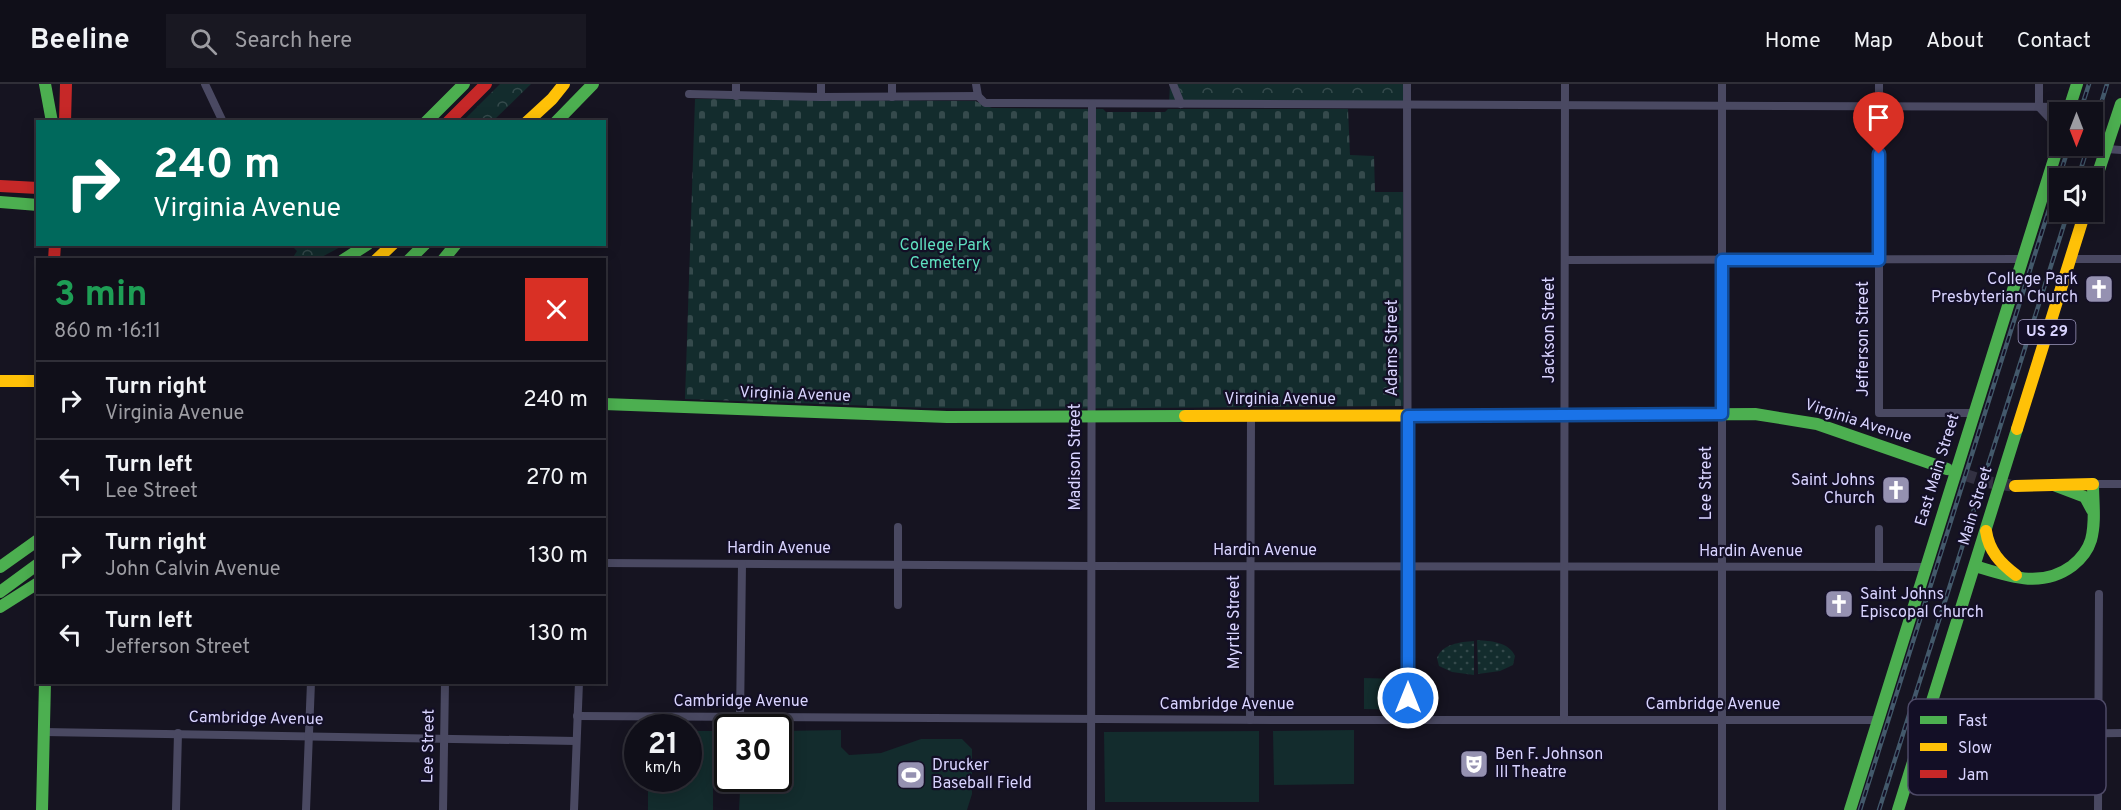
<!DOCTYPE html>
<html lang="en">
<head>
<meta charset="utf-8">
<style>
  body { margin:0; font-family:Overpass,sans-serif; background:#191822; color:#f1f3f6; height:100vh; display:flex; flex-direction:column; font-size:22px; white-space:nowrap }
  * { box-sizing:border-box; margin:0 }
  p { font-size:20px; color:#9c9ca2 }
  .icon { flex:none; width:33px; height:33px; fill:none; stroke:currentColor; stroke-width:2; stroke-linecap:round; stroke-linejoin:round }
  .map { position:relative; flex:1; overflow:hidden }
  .sheet { position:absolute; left:36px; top:174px; width:570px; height:426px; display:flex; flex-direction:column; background:#100f19; border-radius:0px; box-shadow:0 3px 15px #0003,0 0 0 2px #302f38 }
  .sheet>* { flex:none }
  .top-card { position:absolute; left:36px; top:36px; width:570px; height:126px; border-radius:0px; box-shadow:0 3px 15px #0003,0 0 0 2px #302f38; background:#00695c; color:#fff; overflow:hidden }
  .needle { width:39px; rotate:180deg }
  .buttons { position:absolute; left:2049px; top:18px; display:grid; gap:12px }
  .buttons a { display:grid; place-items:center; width:54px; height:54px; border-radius:0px; background:#100f19; box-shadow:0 3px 15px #0003,0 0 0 2px #302f38; font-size:30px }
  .speed { position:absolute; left:624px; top:630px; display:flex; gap:12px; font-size:30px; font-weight:700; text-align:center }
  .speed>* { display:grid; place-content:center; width:78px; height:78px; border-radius:50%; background:#100f19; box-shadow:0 3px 15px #0003,0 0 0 2px #302f38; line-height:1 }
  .speed small { font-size:15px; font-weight:400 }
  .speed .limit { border:3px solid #111; border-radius:9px; background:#fff; color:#111 }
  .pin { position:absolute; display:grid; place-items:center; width:51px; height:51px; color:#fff; margin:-62px -26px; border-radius:50% 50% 50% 0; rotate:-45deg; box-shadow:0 0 6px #0007 }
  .pin .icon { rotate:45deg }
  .me { position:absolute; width:66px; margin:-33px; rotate:0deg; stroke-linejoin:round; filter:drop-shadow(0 0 4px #0008) }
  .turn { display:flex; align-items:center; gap:21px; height:126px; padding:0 18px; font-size:27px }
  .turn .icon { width:78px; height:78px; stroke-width:2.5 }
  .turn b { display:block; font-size:42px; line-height:51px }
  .round { display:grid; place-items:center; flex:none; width:63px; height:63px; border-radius:0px; background:#191822 }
  .head { display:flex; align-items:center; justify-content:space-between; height:102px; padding:0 18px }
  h1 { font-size:36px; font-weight:700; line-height:45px; color:#1e9e55 }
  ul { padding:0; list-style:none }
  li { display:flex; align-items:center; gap:18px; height:78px; padding:0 18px; border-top:2px solid #302f38 }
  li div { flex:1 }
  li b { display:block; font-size:22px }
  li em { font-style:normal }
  header { display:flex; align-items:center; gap:36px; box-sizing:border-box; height:84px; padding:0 30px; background:#100f19; border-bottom:2px solid #302f38 }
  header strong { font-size:28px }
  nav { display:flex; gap:33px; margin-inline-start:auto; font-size:21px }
  .search { width:420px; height:54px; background:#191822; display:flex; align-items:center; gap:15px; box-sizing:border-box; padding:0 21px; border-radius:0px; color:#9c9ca2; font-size:22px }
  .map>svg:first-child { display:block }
  .grass { fill:url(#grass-dots) }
  .forest { fill:url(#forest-crowns) }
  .cemetery { fill:url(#cemetery-stones) }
  .pitch { fill:#132c2d }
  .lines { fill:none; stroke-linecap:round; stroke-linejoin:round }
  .secondary-tunnel { stroke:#333142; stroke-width:12; stroke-dasharray:12 6; stroke-linecap:butt }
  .street { stroke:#4a4962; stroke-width:8 }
  .fast { stroke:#4caf50; stroke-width:12 }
  .slow { stroke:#ffc107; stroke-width:12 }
  .jam { stroke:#c62828; stroke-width:12 }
  .rail-casing { stroke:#43596b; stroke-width:4.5 }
  .rail { stroke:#130f26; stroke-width:2; stroke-dasharray:7; stroke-linecap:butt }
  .route-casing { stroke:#114b97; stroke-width:15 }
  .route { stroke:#1a73e8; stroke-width:10 }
  .labels { text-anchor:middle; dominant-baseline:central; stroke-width:4.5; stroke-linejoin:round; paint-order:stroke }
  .shield { fill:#130f26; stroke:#9e99be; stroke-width:1.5 }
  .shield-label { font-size:15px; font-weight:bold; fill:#d9d4ff }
  .park-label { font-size:16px; fill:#5fe0c0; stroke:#130f26 }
  .poi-label { font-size:16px; fill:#d9d4ff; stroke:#130f26; text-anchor:start }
  .street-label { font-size:16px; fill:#d9d4ff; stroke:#130f26 }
  .key { fill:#130f26; stroke:#4e4a67; stroke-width:1.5 }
  .key-label { font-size:16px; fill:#d9d4ff }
</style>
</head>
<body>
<header>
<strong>Beeline</strong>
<div class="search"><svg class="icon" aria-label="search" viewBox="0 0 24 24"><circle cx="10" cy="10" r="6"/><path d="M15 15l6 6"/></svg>Search here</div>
<nav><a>Home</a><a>Map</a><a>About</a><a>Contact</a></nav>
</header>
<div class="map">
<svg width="2121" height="726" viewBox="0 0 2121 726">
  <defs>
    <pattern id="grass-dots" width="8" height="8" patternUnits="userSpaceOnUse" patternTransform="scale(1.5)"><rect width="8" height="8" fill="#132c2d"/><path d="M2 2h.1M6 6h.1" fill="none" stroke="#354a4c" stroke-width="1.8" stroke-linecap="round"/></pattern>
    <pattern id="forest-crowns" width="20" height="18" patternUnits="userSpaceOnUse" patternTransform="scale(1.5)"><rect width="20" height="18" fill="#132c2d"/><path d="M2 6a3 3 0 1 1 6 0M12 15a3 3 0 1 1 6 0" fill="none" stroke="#354a4c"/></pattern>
    <pattern id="cemetery-stones" width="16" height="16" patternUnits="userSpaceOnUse" patternTransform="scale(1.5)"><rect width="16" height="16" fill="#132c2d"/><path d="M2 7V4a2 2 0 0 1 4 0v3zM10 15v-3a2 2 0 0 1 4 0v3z" fill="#354a4c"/></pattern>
  </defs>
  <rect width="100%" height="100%" fill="#161421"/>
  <!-- grass -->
  <g class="grass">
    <path d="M1477,556C1491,557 1509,558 1515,572L1513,581L1500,587L1478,590Z"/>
    <path d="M1474,557V591L1452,588L1439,582L1437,574C1442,560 1460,558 1474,557Z"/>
  </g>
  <!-- forest -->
  <g class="forest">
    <path d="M500,0H531L493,37H463Z"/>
    <path d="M1170,0H1410V23L1169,20Z"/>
    <path d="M291,161H344L318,175H292L297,167Z"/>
  </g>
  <!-- cemetery -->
  <path class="cemetery" d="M695,15L975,17L992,24L1103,25L1106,28H1165L1168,25H1348L1350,71L1374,72L1375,108H1403V322L1017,325L928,324L685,315Z"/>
  <!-- pitch -->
  <g class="pitch">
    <path d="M1364,594L1401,595V626L1364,625Z"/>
    <path d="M841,646V663L849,671L881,669L921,655H962L972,665V710L967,726H739L740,706H745V695L778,694L779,647Z"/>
    <path d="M1354,646V700L1274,701L1273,647Z"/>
    <path d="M689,647H713V726H648V695L688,694Z"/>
    <path d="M1259,647V718H1105L1104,648Z"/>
  </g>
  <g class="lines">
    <!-- secondary-tunnel -->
    <path class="secondary-tunnel" d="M1947,385L1987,398L2015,402"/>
    <!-- street -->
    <g class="street">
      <path d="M205,0L223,38"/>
      <path d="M821,0V13"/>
      <path d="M892,0V13"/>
      <path d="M976,0L978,12"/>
      <path d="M1173,0L1181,20"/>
      <path d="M1407,0L1408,636"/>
      <path d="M1722,0V726"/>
      <path d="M1879,0V329H1973"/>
      <path d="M2039,0V23L2054,39L2060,50"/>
      <path d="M689,10L821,13L978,12L985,19L2070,23"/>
      <path d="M736,12V0"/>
      <path d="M2107,65L2121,66"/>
      <path d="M2069,175H2121"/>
      <path d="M1565,176L2022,175"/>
      <path d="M2093,400H2121"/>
      <path d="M898,443V521"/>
      <path d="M1879,445V483"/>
      <path d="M604,479L1091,482L1925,483"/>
      <path d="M577,632L1271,636H1876"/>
      <path d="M740,634L742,480"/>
      <path d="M1250,636L1251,333"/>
      <path d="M1564,636L1565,0"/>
      <path d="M43,648L576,657"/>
      <path d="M1921,652L2121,649"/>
      <path d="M176,726L178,649"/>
      <path d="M306,726L311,598"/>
      <path d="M443,726L445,598"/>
      <path d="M574,726L579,598"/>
      <path d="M1091,726L1092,20"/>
      <path d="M2098,726L2099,510"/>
    </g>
    <!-- fast -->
    <g class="fast">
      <path d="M45,0L52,38"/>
      <path d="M2068,28L2077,0"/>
      <path d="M426,38L464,0"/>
      <path d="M556,38L593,0"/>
      <path d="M2092,107L2121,20"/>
      <path d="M0,118L38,121"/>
      <path d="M343,176L368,160"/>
      <path d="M409,176L425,160"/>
      <path d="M443,176L456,160"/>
      <path d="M604,320L947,333L1185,332"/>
      <path d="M1582,331L1755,330L1817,340L1947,385"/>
      <path d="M2056,402L2085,413L2092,426"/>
      <path d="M1975,482C2008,492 2041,505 2072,482C2081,475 2088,466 2091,456C2096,438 2093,418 2093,400"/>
      <path d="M0,483L38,456"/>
      <path d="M0,508L38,480"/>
      <path d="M0,523L38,499"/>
      <path d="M42,726L45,598"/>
      <path d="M1850,726L2060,56"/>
      <path d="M1898,726L2017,345"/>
    </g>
    <!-- slow -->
    <g class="slow">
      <path d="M527,38L552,15L564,0"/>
      <path d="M376,176L393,160"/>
      <path d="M0,297H38"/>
      <path d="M1185,332L1582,331"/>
      <path d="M2017,345L2085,128"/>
      <path d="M2015,402L2093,400"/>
      <path d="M1986,447C1989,467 2000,479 2016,491"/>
    </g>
    <!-- jam -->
    <g class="jam">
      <path d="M65,38L66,0"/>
      <path d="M448,38L486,0"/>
      <path d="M0,102L38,104"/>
      <path d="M54,176L55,160"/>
    </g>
    <!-- rail casing -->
    <g class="rail-casing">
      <g id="rail">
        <path d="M2080,28L2089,0"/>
        <path d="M2092,49L2107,0"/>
        <path d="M2078,94L2088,62"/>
        <path d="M1860,726L2069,62"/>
        <path d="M1879,726L2068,128"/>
      </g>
    </g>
    <!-- rail -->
    <use href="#rail" class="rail"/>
  </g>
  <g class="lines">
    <!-- route casing -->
    <g class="route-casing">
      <path id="route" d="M1408,614V332L1722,330V176H1879V70"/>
    </g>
    <!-- route -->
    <use href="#route" class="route"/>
  </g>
  <!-- icons -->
  <defs>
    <g id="church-square" transform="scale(1.5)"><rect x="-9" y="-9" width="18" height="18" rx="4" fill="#9591b1" stroke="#130f26"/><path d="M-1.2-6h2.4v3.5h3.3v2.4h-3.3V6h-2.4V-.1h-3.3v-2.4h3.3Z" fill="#fff"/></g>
    <g id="theatre-square" transform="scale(1.5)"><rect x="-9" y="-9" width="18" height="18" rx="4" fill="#9591b1" stroke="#130f26"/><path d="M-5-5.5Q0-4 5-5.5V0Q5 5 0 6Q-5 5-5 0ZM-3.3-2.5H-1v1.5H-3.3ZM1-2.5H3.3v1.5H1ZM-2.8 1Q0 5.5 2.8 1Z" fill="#fff"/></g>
    <g id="stadium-square" transform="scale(1.5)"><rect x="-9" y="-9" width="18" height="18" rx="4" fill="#9591b1" stroke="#130f26"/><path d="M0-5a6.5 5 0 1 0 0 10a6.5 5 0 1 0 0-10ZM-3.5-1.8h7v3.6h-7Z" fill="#fff"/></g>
  </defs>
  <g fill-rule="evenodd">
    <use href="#church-square" x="2099" y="205"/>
    <use href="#church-square" x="1896" y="406"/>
    <use href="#church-square" x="1839" y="520"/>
    <use href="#theatre-square" x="1474" y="680"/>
    <use href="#stadium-square" x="911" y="691"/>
  </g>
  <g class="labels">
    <!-- shield labels -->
    <rect class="shield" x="2018.5" y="236" width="57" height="24" rx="4.5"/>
    <g class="shield-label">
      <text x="2047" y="248">US 29</text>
    </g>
    <!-- park labels -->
    <g class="park-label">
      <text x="945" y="162">College Park<tspan x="945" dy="18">Cemetery</tspan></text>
    </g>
    <!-- poi labels -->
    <g class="poi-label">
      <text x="2078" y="196" text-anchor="end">College Park<tspan x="2078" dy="18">Presbyterian Church</tspan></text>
      <text x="1875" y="397" text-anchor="end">Saint Johns<tspan x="1875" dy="18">Church</tspan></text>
      <text x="1860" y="511">Saint Johns<tspan x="1860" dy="18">Episcopal Church</tspan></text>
      <text x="1495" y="671">Ben F. Johnson<tspan x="1495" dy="18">III Theatre</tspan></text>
      <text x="932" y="682">Drucker<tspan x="932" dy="18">Baseball Field</tspan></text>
    </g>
    <!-- street labels -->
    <g class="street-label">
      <text transform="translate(1550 246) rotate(-90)">Jackson Street</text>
      <text transform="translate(1864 255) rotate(-90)">Jefferson Street</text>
      <text transform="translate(1393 264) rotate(-90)">Adams Street</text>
      <text transform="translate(795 311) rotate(2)">Virginia Avenue</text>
      <text x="1280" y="316">Virginia Avenue</text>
      <text transform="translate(1858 338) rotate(18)">Virginia Avenue</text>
      <text transform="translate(1076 373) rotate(-90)">Madison Street</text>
      <text transform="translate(1938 386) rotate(-73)">East Main Street</text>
      <text transform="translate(1707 399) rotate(-90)">Lee Street</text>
      <text transform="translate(1976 422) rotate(-73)">Main Street</text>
      <text x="779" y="465">Hardin Avenue</text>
      <text x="1265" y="467">Hardin Avenue</text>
      <text x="1751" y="468">Hardin Avenue</text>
      <text transform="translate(1235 538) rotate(-90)">Myrtle Street</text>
      <text x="741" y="618">Cambridge Avenue</text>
      <text x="1227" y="621">Cambridge Avenue</text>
      <text x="1713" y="621">Cambridge Avenue</text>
      <text transform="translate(256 635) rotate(1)">Cambridge Avenue</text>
      <text transform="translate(429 662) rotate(-89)">Lee Street</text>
    </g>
  </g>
  <!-- legend -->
  <rect x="1908" y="615" width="198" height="96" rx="9" class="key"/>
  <rect x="1920" y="632" width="27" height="8" fill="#4caf50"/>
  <rect x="1920" y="659" width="27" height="8" fill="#ffc107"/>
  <rect x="1920" y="686" width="27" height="8" fill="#c62828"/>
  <g class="key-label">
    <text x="1958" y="642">Fast</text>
    <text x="1958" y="669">Slow</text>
    <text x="1958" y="696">Jam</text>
  </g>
</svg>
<div class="buttons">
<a><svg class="needle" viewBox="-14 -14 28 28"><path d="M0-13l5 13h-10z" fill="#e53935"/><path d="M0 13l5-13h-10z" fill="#9c9ca2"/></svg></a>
<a><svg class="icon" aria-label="sound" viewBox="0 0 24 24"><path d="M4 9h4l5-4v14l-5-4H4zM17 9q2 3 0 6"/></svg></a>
</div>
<div class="speed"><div>21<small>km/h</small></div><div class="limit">30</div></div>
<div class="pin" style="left:1879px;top:70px;background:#d93025"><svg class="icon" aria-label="arrive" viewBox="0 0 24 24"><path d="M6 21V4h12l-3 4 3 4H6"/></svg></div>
<svg class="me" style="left:1408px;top:614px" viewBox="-20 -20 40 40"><circle r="17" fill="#1a73e8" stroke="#fff" stroke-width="3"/><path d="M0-11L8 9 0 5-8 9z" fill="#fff"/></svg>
<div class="top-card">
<div class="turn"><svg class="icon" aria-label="right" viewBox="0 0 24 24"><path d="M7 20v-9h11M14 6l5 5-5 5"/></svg><div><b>240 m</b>Virginia Avenue</div></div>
</div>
<section class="sheet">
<div class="head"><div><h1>3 min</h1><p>860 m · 16:11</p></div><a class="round" style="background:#d93025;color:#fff"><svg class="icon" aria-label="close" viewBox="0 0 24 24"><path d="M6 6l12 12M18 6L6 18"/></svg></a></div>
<ul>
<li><svg class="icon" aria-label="right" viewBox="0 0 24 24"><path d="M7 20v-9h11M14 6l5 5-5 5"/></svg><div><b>Turn right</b><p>Virginia Avenue</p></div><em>240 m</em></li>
<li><svg class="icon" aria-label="left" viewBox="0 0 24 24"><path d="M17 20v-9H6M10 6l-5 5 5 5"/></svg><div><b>Turn left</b><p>Lee Street</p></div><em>270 m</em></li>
<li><svg class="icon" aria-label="right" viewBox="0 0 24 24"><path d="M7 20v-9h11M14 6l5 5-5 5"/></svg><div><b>Turn right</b><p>John Calvin Avenue</p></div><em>130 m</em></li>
<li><svg class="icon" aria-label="left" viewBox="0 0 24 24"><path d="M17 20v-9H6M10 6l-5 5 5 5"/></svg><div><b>Turn left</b><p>Jefferson Street</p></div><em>130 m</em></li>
</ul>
</section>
</div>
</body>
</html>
